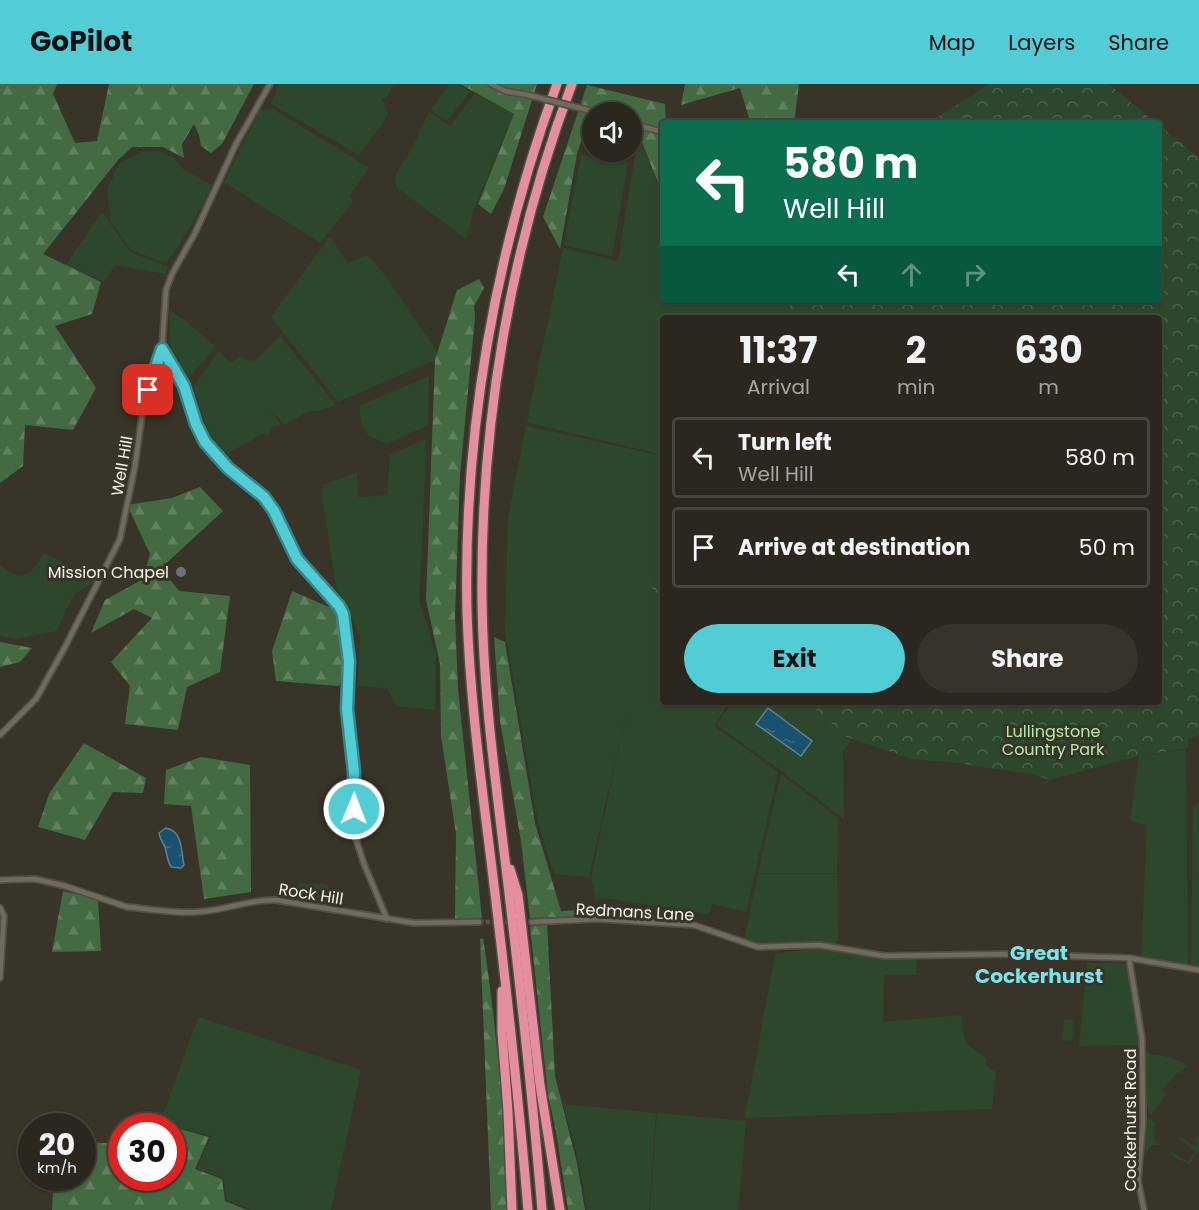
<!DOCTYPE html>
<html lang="en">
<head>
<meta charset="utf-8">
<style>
  body { margin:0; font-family:Poppins,sans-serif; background:#37332b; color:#f1f3f6; height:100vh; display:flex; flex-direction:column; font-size:22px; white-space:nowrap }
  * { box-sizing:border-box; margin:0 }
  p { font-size:20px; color:#a6a5a4 }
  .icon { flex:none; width:33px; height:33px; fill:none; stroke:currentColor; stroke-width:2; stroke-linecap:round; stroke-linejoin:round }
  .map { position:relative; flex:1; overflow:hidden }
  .panel { position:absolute; left:660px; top:231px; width:502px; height:390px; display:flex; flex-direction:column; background:#2b271e; border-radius:6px; box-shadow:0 2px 4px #0004,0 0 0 2px #47443c }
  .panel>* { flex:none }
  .top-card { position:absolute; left:660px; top:36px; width:502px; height:183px; border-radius:6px; box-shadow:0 2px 4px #0004,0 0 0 2px #47443c; background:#0b6e4f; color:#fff; overflow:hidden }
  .buttons { position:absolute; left:582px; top:18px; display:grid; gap:12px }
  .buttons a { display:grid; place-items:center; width:60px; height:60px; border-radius:50%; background:#2b271e; box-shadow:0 2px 4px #0004,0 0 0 2px #47443c; font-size:30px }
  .speed { position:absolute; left:18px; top:1029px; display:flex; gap:12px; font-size:30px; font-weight:700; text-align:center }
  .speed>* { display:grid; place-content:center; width:78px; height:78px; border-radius:50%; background:#2b271e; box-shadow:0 2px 4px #0004,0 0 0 2px #47443c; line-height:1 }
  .speed small { font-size:15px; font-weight:400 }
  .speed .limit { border:9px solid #d22; background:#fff; color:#111 }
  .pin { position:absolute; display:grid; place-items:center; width:51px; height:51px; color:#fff; margin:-26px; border-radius:12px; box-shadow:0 3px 9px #0006 }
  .me { position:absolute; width:66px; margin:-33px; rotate:1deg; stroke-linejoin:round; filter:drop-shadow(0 0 4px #0008) }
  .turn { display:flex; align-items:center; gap:21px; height:126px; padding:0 24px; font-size:27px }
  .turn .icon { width:78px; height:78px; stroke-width:2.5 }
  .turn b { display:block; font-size:42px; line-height:51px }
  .lanes { display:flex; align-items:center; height:57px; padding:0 24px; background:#0003; justify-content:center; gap:30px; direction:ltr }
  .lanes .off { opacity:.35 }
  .eta { display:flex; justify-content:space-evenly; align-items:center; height:102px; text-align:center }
  .eta b { font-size:36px; font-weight:700; line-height:42px }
  .action { display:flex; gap:12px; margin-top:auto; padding:12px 24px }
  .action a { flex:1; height:69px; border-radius:36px; background:#52ccd5; color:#111; font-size:24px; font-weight:700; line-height:69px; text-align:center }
  .action a+a { background:#37332b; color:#f1f3f6 }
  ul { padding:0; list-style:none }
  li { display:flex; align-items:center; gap:18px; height:81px; margin:0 12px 9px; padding:0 12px; border:3px solid #47443c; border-radius:6px }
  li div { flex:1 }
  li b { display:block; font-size:22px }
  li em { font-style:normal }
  header { display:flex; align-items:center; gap:36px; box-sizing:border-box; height:84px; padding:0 30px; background:#52ccd5; color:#111 }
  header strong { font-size:28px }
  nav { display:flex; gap:33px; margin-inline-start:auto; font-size:21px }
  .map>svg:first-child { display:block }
  .green { fill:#2d472d }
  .forest { fill:url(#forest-firs) }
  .park { fill:url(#park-crowns) }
  .water { fill:url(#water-ripples); stroke:#5c8294; stroke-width:1.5 }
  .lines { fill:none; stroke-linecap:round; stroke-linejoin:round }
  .street-tunnel { stroke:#565145; stroke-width:4.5; stroke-dasharray:4.5 2; stroke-linecap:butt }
  .street-casing { stroke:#544f45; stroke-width:8 }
  .highway-casing { stroke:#544f45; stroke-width:12 }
  .street { stroke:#716b5e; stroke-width:4.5 }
  .highway { stroke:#e58e9d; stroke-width:9 }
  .street-bridge-casing { stroke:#544f45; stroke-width:8; stroke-linecap:butt }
  .street-bridge { stroke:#716b5e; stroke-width:4.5 }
  .route-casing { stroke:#35858a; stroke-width:15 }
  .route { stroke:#52ccd5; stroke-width:10 }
  .worship-dot { fill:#6b7280; stroke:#393428; stroke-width:2 }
  .labels { text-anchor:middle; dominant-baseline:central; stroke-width:6; stroke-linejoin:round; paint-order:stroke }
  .street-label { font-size:16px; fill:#f7f4ec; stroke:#393428 }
  .poi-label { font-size:16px; fill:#f7f4ec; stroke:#393428; text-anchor:end }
  .park-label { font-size:16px; fill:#adeaab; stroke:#393428 }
  .quarter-label { font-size:20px; font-weight:bold; fill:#78e4ed; stroke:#393428 }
</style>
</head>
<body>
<header>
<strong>GoPilot</strong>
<nav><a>Map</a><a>Layers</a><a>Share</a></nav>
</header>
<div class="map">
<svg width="1199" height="1126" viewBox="0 0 1199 1126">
  <defs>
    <pattern id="forest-firs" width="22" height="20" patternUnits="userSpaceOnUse" patternTransform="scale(1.5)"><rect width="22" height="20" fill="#446a44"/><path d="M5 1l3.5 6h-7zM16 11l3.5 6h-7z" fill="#60805f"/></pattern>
    <pattern id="park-crowns" width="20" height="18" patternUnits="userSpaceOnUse" patternTransform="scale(1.5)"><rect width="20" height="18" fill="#2d472d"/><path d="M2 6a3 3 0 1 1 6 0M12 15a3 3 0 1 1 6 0" fill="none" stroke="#4c624c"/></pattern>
    <pattern id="water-ripples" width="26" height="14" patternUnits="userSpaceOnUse" patternTransform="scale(1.5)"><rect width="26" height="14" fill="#1a516e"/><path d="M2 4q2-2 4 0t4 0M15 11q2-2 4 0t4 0" fill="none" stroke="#3c6b83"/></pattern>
  </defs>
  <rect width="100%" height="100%" fill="#393428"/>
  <!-- green -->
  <g class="green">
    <path d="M279,0H394L385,15L381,13L388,30L382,40L359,71L271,20Z"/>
    <path d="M449,0H458L470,8L447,37L431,26Z"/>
    <path d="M475,9L514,30L473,128L466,155L396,103L395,91L412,64L429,28L450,42Z"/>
    <path d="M273,25L369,84L350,111L353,118L320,159L224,98L260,26Z"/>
    <path d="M1160,42L1199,74L1160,234H663V371L527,338L563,164L618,177L638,52L663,113V216H788L791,219L792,216H1160Z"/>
    <path d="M159,67L175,75L183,85L211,101L209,109L183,155L166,179L131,166L111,138L107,106L119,80L142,68Z"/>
    <path d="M581,71L628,78L612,172L564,161Z"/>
    <path d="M102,128L130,168L168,183L165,190L115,181L104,198L66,181Z"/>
    <path d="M330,152L347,179L368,171L384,190L437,268L435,276L338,318L271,233Z"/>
    <path d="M169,226L186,237L214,262L211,268L188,295L171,266Z"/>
    <path d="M280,252L336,321L318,327H309L284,341L270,325L281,341L272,343L268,352L262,350L227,370C206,354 201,327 193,303L219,267L231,279L240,272L250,277L257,275Z"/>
    <path d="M429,292L428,341L387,360C363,351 362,346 359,322Z"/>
    <path d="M526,342L663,372V481L654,496L651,513L663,518V618H730L714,642L778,688L746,828L712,820L709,830L604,814L596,816L591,794L628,620L589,793L554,790L538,739L505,547L508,434Z"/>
    <path d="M426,355L423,441L419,516L436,571L435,626L397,622L387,605L358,601L360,551L336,503L322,410L323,401L357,388L358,413L387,411L390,371Z"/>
    <path d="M44,469L85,491L97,493C92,503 81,503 74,512C66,521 63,537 56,547L17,555L0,552V481C4,483 8,488 13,490C28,497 37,480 44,469Z"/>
    <path d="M732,618H919L837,642L851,657L843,667L844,735L780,686L717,641Z"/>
    <path d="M1186,665L1188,882L1141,873L1147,741L1130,737L1139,672Z"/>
    <path d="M781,690L838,734L837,789H758Z"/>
    <path d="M1199,719V883L1191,882L1193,722Z"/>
    <path d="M758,790H837L838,855L835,860L803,857L758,861L744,855Z"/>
    <path d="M299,799L327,800L329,803V816L300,811Z"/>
    <path d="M818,864L885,875L916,873L917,891H884L883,938L961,931C965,958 963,959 986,974V981L996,989L992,1025L745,1034L775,870Z"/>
    <path d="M1087,879H1128L1139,961L1079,962Z"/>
    <path d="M198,933L361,986L331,1126H252L226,1116L224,1094L197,1085L211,1052L160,1039Z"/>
    <path d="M1064,935L1074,936L1072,957L1062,956Z"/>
    <path d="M1147,965L1149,970C1162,971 1177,974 1187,982L1181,989L1178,988L1162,1006L1166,1011L1151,1031C1143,1020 1145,978 1147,965Z"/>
    <path d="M563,1020L656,1029L649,1126H587L579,1079Z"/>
    <path d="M657,1029L746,1037L738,1126H650Z"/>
    <path d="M1147,1035H1151L1156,1039L1154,1054L1159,1061H1152L1146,1069L1144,1068Z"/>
    <path d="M1199,1052V1065L1190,1080L1169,1071L1170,1068H1173L1188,1078L1195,1068L1179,1054L1181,1053L1195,1063L1198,1060L1194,1056Z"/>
  </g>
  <!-- forest -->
  <g class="forest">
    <path d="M0,0H57L53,10L75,59L97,57L109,0H254L222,60L211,69L201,62L199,51L194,40L182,60L184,74L163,63H132L118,76L43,170L101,198L92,230L55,242L96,304L73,346L25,341L23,382L0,399Z"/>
    <path d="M460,0H537L504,105L491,130L478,120L514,30Z"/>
    <path d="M685,0H799L794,39H762L749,34L740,4L681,21Z"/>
    <path d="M587,1L665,20L666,39H663L661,106L639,51L632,50V28H592V45H585L577,70L560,165L543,133Z"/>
    <path d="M479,195L484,204L474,222L475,233L460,391L455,532L458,605L482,834L455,835L456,750L441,652L440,580L426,516L435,276L457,206Z"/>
    <path d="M200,403L223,427L161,484L179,507L230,512L220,588L187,603L178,646L125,640L130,602L111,578L152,534L134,525L91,549L105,516L143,495L150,470L127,421L172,414Z"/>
    <path d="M292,507L343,529L348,586L339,602L276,597L272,567Z"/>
    <path d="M494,553L505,558L535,739L561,827L581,826L583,832L530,834L521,757L500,637Z"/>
    <path d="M0,558L32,564L20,578L0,583Z"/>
    <path d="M84,659L146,694L143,709L113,708L85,756L38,743L49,710Z"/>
    <path d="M201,673L250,681L251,808L204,815L191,722L164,720L166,686Z"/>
    <path d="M63,807L98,815L101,867L52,868Z"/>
    <path d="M547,839L555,992L577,1079L585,1126H568L556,1048L548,1011L530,843Z"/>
    <path d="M483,854C497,944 504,1035 508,1126H491L480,855Z"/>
    <path d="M173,1043L209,1053L195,1085L222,1095L225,1117L247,1126H52L54,1094H82L83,1058L121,1060L122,1094H172Z"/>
  </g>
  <!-- park -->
  <g class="park">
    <path d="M990,0H1109L1156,39H928Z"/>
    <path d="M1160,42L1199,74V651L1188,655L1189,663L1187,664L1138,672L1049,696L1037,691L950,678L912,675L847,653L808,618H1160V234H785L792,216H1160Z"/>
    <path d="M663,481V518L651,513L654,496Z"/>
  </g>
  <!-- water -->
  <g class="water">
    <path d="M768,624L812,657L801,672L756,640Z"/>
    <path d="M166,744C183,747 181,768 184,781L181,784L171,783C167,776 167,770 165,763C163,758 160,756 159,749Z"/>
  </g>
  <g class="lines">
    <!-- street-tunnel -->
    <path class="street-tunnel" d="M479,838H512"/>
    <!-- street casing -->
    <g class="street-casing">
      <g id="street">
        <path d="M491,0L505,7L528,11"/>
        <path d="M588,26L597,28"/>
        <path d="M632,40L663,48"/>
        <path d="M162,265L184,302L196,340L205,358L228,384L264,413L274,427L297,475L339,522L343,529L349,577L347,625L354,688V749L364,780L387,835"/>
        <path d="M0,651L36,615L65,563L120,455L135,382L143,324L162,265L166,206L172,190L195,149L236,60L270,0"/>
        <path d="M0,796L35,795L65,802L127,823C150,825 175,830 197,828C224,827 249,815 276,816L414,839L479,838"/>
        <path d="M0,824L4,832L0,894"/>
        <path d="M532,838L598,835L694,841L758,863L819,861L885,872L1009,870L1129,874L1199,886"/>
        <path d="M1129,874L1142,955L1143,1039L1138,1096L1144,1126"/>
      </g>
    </g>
    <!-- highway casing -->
    <g class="highway-casing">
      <g id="highway">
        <path d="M510,785L518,811L540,1001L560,1126"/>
        <path d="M502,907V948L508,1028L512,1126"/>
        <path d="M528,1126C519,1018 507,909 494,801C483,710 470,620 467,528C463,349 495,168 557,0"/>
        <path d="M542,1126C533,1018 521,909 508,801C497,706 483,612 482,516C480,341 510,164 572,0"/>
      </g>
    </g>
    <!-- street -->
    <use href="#street" class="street"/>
    <!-- highway -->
    <use href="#highway" class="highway"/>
    <!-- street-bridge casing -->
    <g class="street-bridge-casing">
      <path id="street-bridge" d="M528,11L588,26"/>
    </g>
    <!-- street-bridge -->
    <use href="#street-bridge" class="street-bridge"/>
  </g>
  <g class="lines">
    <!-- route casing -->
    <g class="route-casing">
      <path id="route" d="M148,306L162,265L184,302L196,340L205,358L228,384L264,413L274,427L297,475L339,522L343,530L349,577L347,625L354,688V725"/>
    </g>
    <!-- route -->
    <use href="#route" class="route"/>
  </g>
  <!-- markers -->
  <circle class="worship-dot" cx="181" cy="488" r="6"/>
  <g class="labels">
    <!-- street labels -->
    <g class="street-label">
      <text transform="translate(122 382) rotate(-80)">Well Hill</text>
      <text transform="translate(311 810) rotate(9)">Rock Hill</text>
      <text transform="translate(635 828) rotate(3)">Redmans Lane</text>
      <text transform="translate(1130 1036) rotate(-90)">Cockerhurst Road</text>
    </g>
    <!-- poi labels -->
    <g class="poi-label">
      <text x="169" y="488">Mission Chapel</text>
    </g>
    <!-- park labels -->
    <g class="park-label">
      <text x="1053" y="647">Lullingstone<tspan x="1053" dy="18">Country Park</tspan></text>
    </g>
    <!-- quarter labels -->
    <g class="quarter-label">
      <text x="1039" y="869">Great<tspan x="1039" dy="23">Cockerhurst</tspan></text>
    </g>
  </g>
</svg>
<div class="buttons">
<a><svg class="icon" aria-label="sound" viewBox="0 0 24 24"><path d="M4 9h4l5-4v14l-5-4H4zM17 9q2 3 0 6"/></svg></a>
</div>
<div class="speed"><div>20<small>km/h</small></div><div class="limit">30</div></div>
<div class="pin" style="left:148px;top:306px;background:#d93025"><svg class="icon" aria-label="arrive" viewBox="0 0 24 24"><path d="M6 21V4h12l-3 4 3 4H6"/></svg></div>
<svg class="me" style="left:354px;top:725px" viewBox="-20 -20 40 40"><circle r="17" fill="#52ccd5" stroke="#fff" stroke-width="3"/><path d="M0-11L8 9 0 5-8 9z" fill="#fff"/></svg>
<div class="top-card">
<div class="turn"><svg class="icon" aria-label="left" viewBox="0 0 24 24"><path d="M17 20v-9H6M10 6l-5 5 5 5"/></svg><div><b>580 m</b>Well Hill</div></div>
<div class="lanes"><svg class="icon" aria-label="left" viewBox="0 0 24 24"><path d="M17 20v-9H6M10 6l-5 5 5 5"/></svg><svg class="icon off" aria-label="ahead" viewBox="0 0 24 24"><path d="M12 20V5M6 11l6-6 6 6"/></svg><svg class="icon off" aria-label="right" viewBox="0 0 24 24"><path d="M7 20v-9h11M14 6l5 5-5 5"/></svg></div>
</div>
<section class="panel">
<div class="eta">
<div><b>11:37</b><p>Arrival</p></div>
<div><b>2</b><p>min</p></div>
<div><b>630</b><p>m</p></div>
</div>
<ul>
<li><svg class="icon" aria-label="left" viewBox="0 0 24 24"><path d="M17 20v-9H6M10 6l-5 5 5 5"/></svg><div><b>Turn left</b><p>Well Hill</p></div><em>580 m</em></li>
<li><svg class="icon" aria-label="arrive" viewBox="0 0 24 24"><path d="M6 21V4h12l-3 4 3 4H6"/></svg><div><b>Arrive at destination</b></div><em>50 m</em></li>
</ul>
<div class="action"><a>Exit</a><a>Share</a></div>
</section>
</div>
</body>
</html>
